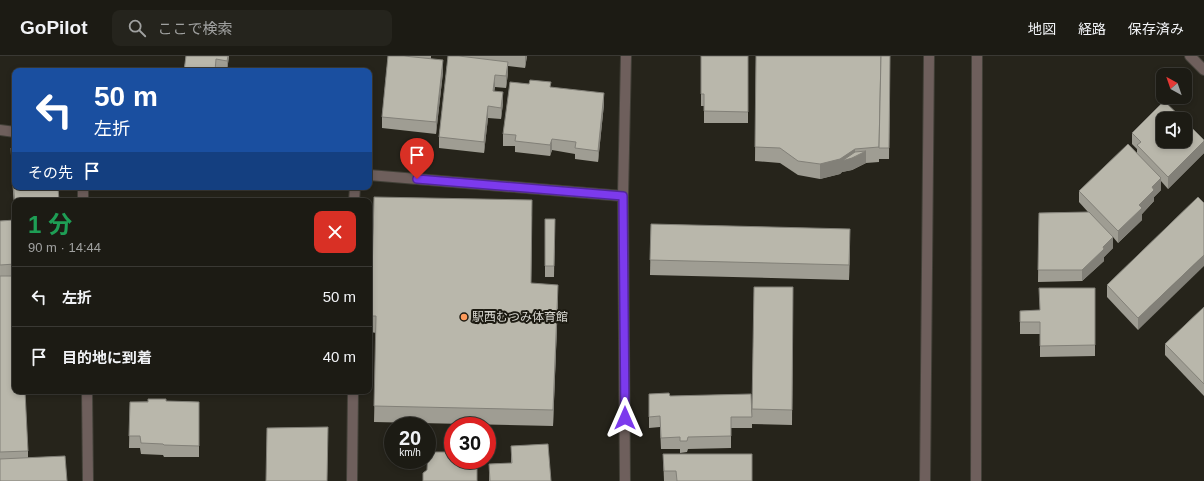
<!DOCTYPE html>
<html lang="ja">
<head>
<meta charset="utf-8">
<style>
  body { margin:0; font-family:Helvetica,"Noto Sans JP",sans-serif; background:#25241d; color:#f1f3f6; height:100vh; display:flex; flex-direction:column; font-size:15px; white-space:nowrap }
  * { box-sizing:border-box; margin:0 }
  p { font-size:13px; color:#a0a1a0 }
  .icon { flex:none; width:22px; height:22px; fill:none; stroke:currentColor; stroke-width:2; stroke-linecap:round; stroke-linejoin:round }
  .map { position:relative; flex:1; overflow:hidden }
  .side { position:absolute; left:12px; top:142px; width:360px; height:196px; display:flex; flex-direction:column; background:#1c1b14; border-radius:8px; box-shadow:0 2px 6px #0003,0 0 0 1px #3a3934 }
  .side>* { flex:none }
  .banner { position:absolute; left:12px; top:12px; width:360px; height:122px; border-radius:8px; box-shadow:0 2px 6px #0003,0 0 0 1px #3a3934; background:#1a4fa0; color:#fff; overflow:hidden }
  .needle { width:26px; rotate:320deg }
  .buttons { position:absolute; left:1156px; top:12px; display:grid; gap:8px }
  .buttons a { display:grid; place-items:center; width:36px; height:36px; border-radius:8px; background:#1c1b14; box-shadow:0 2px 6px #0003,0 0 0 1px #3a3934; font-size:20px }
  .speed { position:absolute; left:384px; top:361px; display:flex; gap:8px; font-size:20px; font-weight:700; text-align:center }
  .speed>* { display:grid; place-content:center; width:52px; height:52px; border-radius:50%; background:#1c1b14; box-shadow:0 2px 6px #0003,0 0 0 1px #3a3934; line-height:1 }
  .speed small { font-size:10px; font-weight:400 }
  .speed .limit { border:6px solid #d22; background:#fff; color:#111 }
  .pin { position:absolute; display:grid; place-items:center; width:34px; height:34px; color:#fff; margin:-41px -17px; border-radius:50% 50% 50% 0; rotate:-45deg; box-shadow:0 0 4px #0007 }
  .pin .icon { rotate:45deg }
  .me { position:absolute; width:44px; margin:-22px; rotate:0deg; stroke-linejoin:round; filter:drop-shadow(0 0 3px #0008) }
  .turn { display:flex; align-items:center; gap:14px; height:84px; padding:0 16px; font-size:18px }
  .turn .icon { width:52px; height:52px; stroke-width:2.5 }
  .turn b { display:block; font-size:28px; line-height:34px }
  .then { display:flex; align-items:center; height:38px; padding:0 16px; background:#0003; gap:8px; font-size:15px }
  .round { display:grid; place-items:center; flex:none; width:42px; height:42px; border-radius:8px; background:#25241d }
  .headline { display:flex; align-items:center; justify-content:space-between; height:68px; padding:0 16px }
  h1 { font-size:24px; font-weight:700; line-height:30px; color:#1e9e55 }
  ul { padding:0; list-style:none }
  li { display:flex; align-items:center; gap:12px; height:60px; padding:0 16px; border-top:1px solid #3a3934 }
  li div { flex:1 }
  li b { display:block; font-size:15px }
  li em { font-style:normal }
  header { display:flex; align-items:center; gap:24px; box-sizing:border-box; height:56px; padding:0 20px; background:#1c1b14; border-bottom:1px solid #3a3934 }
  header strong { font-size:19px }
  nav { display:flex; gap:22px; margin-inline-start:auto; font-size:14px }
  .search { width:280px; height:36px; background:#25241d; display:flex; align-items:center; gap:10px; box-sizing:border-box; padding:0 14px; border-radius:8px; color:#a0a1a0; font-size:15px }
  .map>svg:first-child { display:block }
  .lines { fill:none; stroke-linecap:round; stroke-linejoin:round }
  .minor-casing { stroke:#424038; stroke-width:12 }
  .minor { stroke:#6e5f5c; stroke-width:10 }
  .wall { fill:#9f9d93 }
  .shaded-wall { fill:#828078 }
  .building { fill:#b9b7ab; stroke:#828078 }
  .route-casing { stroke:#51269a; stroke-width:10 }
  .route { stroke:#7c3aed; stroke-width:7 }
  .poi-dot { fill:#ff9b5b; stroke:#1d1b12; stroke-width:1.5 }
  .labels { text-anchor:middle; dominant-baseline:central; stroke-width:4; stroke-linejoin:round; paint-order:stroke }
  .poi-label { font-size:12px; fill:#d7d6d0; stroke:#1d1b12; text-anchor:start }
</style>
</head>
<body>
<header>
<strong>GoPilot</strong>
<div class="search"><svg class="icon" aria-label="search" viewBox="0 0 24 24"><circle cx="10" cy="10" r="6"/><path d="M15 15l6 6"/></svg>ここで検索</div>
<nav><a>地図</a><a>経路</a><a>保存済み</a></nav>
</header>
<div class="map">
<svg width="1204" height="425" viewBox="0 0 1204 425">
  <rect width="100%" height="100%" fill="#26241b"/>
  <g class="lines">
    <!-- minor casing -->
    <g class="minor-casing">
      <g id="minor">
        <path d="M1190,0L1204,14"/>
        <path d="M0,74L15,76"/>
        <path d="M369,119L623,140"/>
        <path d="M83,131V145"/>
        <path d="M354,145L355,131"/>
        <path d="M87,335L88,425"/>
        <path d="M352,425L353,335"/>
        <path d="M625,425L623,140L626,0"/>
        <path d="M925,425L929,0"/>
        <path d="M976,425L977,0"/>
      </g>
    </g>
    <!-- minor -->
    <use href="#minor" class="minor"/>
  </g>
  <!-- wall -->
  <g class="wall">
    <path d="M186,0H229L227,15H184Z"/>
    <path d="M388,0H431V3L443,16L436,78L382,72V61Z"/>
    <path d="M448,0H527L525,12L508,10V17L506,32L495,31L494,35L503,47L501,63L488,62L484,97L439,92V81Z"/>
    <path d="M701,0H748V67H704V50H701Z"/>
    <path d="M756,0H890L889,103H879V106L866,107L852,114L842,116L840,118L820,123L798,119L780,107L755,105Z"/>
    <path d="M551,31L604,48L598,106L575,103V98L552,94L550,100L515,96V90H503V78Z"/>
    <path d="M1132,77L1204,84V97L1168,133L1161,125V134L1154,141V145L1142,158V164L1118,187L1113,181V192L1104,201V205L1082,225L1038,226L1039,157L1088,156L1079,146V135L1137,97V93L1132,88Z"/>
    <path d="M11,92L15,145V335L28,395V402L0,425V165L15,164L11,107Z"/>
    <path d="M1198,141L1138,274L1107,241V229Z"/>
    <path d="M532,160L531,227L558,245L553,370L374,366L376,277L371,276V260Z"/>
    <path d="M545,163H555L554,221H545Z"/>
    <path d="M651,168L850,188L849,224L650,219Z"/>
    <path d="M793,231L792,369L752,368V353Z"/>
    <path d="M1095,232V300L1040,301V278H1020V255L1040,254Z"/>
    <path d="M1204,251V340L1165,299V288Z"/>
    <path d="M113,335H325V339L113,337Z"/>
    <path d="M649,338L670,340L752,361V372H731V392L688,393L687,396L680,397V393H661L660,371L649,372Z"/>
    <path d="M166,345L199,346V401H164L163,399L141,398L140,392H129L130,346Z"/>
    <path d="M511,390L551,425H489V408L511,407Z"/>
    <path d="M663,398L752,425H664Z"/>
  </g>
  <!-- shaded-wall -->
  <g class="shaded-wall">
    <path d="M228,0H229L227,15V5Z"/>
    <path d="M525,0H527L525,12Z"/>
    <path d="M443,4V16L436,78V66Z"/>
    <path d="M508,6V17L506,32V20Z"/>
    <path d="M495,19V31L493,47V35Z"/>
    <path d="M503,36V47L501,63V52Z"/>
    <path d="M604,37V48L598,106V95Z"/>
    <path d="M488,50V62L484,97V86Z"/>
    <path d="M552,83V94L550,100V89Z"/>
    <path d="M1204,85V97L1168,133V121Z"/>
    <path d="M855,93V101L866,95V107L852,114L842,116L840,118L820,123V108Z"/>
    <path d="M1161,122V134L1154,141V145L1142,158V164L1118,187V175L1152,131Z"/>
    <path d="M850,173V188L849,224V209Z"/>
    <path d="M1113,181V192L1104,201V205L1082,225V214L1103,191Z"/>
    <path d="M1204,199V210L1138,274V262Z"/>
    <path d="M558,229V245L553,370V354Z"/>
  </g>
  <!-- building -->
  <g class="building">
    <path d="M186,0H228L227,5L216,3L215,15H184Z"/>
    <path d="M388,0H404L443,4L436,66L382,61Z"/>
    <path d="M448,0H459L508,6L506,20L495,19L493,35L503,36L501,52L488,50L484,86L439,81Z"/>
    <path d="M701,0H748V56L704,55V38H701Z"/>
    <path d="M756,0H881L879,91L855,93L840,103L820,108L798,105L780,92L755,91Z"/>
    <path d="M881,0H890L889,92H879Z"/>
    <path d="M530,24L551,26L550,31L604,37L598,95L575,92L576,86L552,83L550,89L515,85L516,79L503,78L510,26L529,28Z"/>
    <path d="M1164,45L1183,63H1163V85H1185V65L1204,84V85L1168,121L1137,89L1141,86L1132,77Z"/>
    <path d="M1128,88L1161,122L1152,131L1154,134L1139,149L1142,152L1118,175L1079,135Z"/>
    <path d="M11,92H15V131H58L59,145H15V152Z"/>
    <path d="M866,95L852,102L842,105L855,96Z"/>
    <path d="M374,141L532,144L531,227L558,229L553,354L374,350L376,260H371Z"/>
    <path d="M1198,141L1204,147V199L1138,262L1107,229Z"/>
    <path d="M1089,156L1113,181L1103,191L1104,193L1082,214H1038L1039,157Z"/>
    <path d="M545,163H555L554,210H545Z"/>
    <path d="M15,164V208L0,209V165Z"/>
    <path d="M651,168L850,173L849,209L650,204Z"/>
    <path d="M0,220H15V335H25L28,395L0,396Z"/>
    <path d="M754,231H793L792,354L752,353Z"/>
    <path d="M1039,232H1095V289L1040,290V266H1020V255L1040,254Z"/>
    <path d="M1204,251V328L1165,288Z"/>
    <path d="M669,337L670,340L751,338L752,361H731V380L688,381L687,385H680V381L661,382L660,360L649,361V338Z"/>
    <path d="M148,343H166V345L199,346V390L164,389L163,388L141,387L140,380H129L130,346H148Z"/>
    <path d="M328,371L327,425H266L267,372Z"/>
    <path d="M548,388L551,425H490L489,408L512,407L511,390Z"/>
    <path d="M428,396H453V404H477V425H423V417L427,414Z"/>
    <path d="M663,398H752V425H677L676,415H664Z"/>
    <path d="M65,400L67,425H0V403Z"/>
  </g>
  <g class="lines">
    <!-- route casing -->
    <g class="route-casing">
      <path id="route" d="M417,123L623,140L625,362"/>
    </g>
    <!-- route -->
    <use href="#route" class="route"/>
  </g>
  <!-- markers -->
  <circle class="poi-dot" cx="464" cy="261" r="4"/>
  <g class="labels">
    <!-- poi labels -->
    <g class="poi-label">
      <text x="472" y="261">駅西むつみ体育館</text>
    </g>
  </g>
</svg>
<div class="buttons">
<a><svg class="needle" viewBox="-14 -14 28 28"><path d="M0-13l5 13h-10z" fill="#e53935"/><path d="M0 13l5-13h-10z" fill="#a0a1a0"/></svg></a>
<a><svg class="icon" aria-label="sound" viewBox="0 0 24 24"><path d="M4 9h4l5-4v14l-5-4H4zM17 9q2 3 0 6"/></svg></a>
</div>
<div class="speed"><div>20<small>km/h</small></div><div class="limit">30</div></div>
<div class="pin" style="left:417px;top:123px;background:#d93025"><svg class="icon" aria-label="arrive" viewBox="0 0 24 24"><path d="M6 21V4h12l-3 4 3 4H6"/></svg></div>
<svg class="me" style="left:625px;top:362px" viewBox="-20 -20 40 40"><path d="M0-17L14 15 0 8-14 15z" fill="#7c3aed" stroke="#fff" stroke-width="4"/></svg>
<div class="banner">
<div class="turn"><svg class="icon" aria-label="left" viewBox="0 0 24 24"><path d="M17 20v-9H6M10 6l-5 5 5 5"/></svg><div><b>50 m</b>左折</div></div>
<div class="then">その先<svg class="icon" aria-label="arrive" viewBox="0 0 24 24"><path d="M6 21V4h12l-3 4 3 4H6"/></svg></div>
</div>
<section class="side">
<div class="headline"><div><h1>1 分</h1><p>90 m · 14:44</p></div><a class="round" style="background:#d93025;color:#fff"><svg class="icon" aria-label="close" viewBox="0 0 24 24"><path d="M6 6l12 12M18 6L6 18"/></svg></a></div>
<ul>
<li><svg class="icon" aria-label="left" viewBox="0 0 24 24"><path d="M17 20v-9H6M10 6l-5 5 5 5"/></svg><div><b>左折</b></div><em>50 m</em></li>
<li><svg class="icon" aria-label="arrive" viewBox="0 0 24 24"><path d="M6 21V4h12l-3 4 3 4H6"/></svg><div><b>目的地に到着</b></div><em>40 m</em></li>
</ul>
</section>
</div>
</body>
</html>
